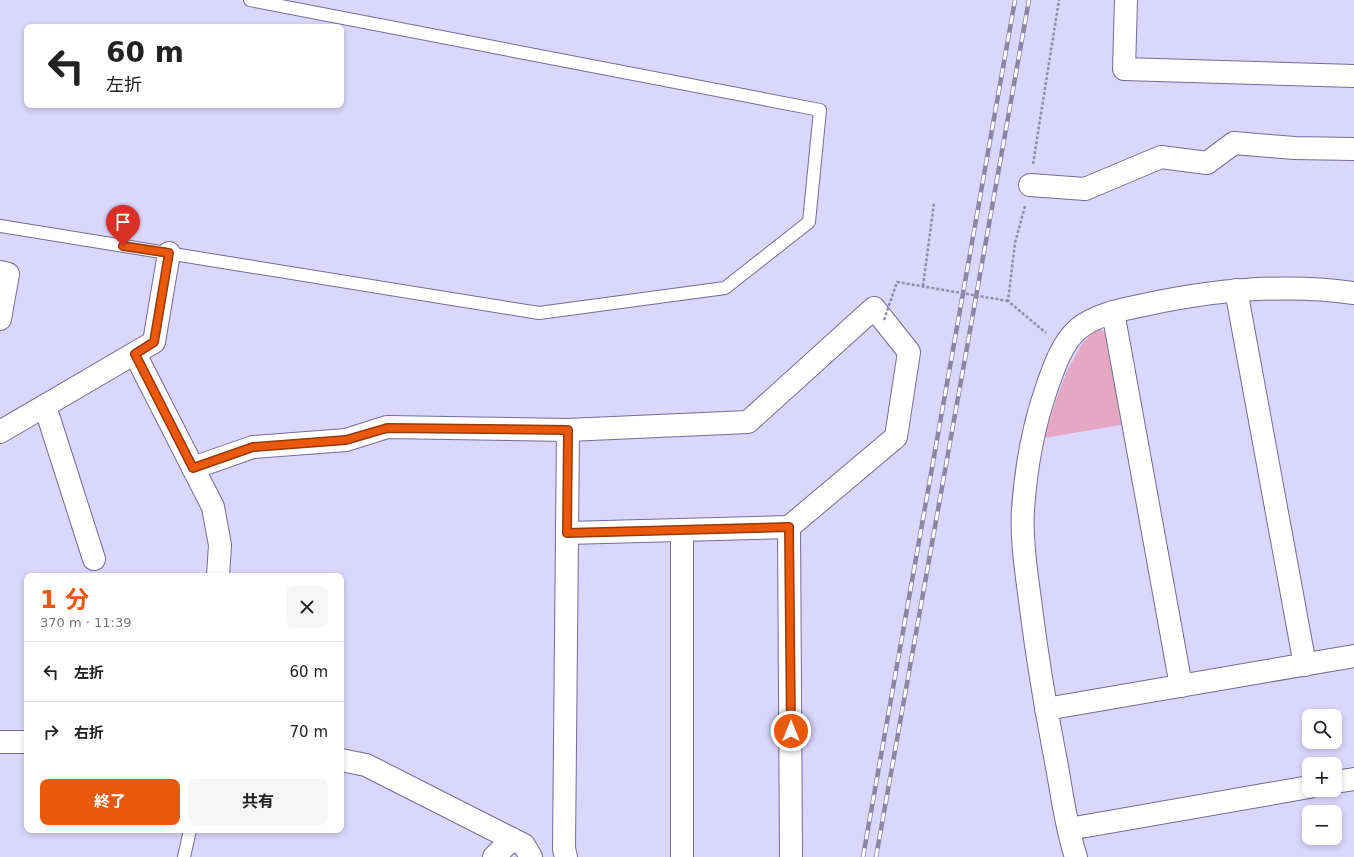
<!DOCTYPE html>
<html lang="ja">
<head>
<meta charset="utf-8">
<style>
  body { margin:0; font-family:"DejaVu Sans","Noto Sans JP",sans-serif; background:#f6f6f6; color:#222; height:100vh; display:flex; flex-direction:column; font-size:15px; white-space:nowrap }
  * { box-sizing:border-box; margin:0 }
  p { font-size:13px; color:#767676 }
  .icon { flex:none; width:22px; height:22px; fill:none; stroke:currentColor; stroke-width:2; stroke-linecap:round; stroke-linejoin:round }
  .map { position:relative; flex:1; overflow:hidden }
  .side { position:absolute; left:24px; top:573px; width:320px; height:260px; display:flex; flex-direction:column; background:#fff; border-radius:8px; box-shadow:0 2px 6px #0003 }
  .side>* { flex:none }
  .top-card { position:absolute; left:24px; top:24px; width:320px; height:84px; border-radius:8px; box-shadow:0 2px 6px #0003; background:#fff; color:#222; overflow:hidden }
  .tools { position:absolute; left:1302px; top:709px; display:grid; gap:8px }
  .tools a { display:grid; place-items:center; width:40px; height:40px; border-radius:8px; background:#fff; box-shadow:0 2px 6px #0003; font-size:20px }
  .pin { position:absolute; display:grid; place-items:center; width:34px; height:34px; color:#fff; margin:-41px -17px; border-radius:50% 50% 50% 0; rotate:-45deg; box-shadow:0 0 4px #0007 }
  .pin .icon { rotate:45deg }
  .me { position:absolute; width:44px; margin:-22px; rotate:0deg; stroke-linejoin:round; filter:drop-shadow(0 0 3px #0008) }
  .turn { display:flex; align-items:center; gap:14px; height:84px; padding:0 16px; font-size:18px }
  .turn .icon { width:52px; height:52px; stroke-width:2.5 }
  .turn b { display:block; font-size:28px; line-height:34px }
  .round { display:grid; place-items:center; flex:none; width:42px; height:42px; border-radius:8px; background:#f6f6f6 }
  .head { display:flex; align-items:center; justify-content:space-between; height:68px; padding:0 16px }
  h1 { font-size:24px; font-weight:700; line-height:30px; color:#ea580c }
  .button { display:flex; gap:8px; margin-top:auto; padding:8px 16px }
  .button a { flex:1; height:46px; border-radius:8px; background:#ea580c; color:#fff; font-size:16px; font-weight:700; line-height:46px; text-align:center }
  .button a+a { background:#f6f6f6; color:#222 }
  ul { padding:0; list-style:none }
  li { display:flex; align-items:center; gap:12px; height:60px; padding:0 16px; border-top:1px solid #e0e0e0 }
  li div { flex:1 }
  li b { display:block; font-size:15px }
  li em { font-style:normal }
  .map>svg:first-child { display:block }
  .green { fill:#e5a8c3 }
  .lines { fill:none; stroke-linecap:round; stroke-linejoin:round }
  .service-casing { stroke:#736d96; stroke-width:14 }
  .minor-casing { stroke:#736d96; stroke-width:24 }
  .path { stroke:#908daa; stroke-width:2.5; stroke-dasharray:3 2; stroke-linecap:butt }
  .service { stroke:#fff; stroke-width:12 }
  .minor { stroke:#fff; stroke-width:22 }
  .rail-casing { stroke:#8a86a3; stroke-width:4.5 }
  .rail { stroke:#fcfcfc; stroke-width:3; stroke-dasharray:9; stroke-linecap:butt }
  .path-bridge { stroke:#908daa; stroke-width:2.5; stroke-dasharray:3 2; stroke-linecap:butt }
  .route-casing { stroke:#983908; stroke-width:10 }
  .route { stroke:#ea580c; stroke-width:7 }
</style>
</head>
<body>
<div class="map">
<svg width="1354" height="857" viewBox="0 0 1354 857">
  <rect width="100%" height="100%" fill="#dad6fc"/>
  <!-- green -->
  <path class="green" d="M1098,327L1108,335L1126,424L1044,438L1057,397L1068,369L1082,344Z"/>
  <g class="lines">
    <!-- service casing -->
    <g class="service-casing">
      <g id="service">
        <path d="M0,226L539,313L725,288L809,222L820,110L250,0"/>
        <path d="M184,857L190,830"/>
      </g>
    </g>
    <!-- minor casing -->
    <g class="minor-casing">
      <g id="minor">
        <path d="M1126,0L1124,69L1354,76"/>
        <path d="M1030,185L1085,189L1161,157L1207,163L1234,143L1294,148L1354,149"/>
        <path d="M0,272L8,274L0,319"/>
        <path d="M1236,290L1305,665"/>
        <path d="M1113,312L1181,686"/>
        <path d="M135,354L213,507L220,545L218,576"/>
        <path d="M45,406L94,559"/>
        <path d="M0,432L154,342L169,253"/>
        <path d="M193,468L253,447L346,440L387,427L568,430L564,849L566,857"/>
        <path d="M789,527L791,857"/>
        <path d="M682,530V857"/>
        <path d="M567,533L789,527L896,437L909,352L874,308L748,422L568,430"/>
        <path d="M1046,709L1354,656"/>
        <path d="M0,742H27"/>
        <path d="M341,760L366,765L512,839L524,845L531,857"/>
        <path d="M1335,782L1354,779"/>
        <path d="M1069,829L1309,787"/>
        <path d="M494,857L512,839"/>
        <path d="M1076,857C1065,825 1061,785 1054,751C1045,704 1037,656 1031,608C1027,576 1021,542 1023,509C1026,467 1033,427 1047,387C1054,367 1062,343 1078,329C1097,314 1121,310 1144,305C1213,290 1284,283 1354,293"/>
      </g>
    </g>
    <!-- path -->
    <g class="path">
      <path d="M1033,164L1059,0"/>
      <path d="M1025,206L1015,243L1008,301L1046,333"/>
      <path d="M923,286L934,203"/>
    </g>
    <!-- service -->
    <use href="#service" class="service"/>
    <!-- minor -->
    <use href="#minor" class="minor"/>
    <!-- rail casing -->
    <g class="rail-casing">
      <g id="rail">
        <path d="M863,857L1015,0"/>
        <path d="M876,857L1029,0"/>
      </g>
    </g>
    <!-- rail -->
    <use href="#rail" class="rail"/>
    <!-- path-bridge -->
    <path class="path-bridge" d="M884,320L897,282L1008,301"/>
  </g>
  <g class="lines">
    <!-- route casing -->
    <g class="route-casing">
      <path id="route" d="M123,246L169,253L154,342L135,354L193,468L253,447L346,440L387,428L568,430L567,533L789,527L791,731"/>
    </g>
    <!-- route -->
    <use href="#route" class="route"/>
  </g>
</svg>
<div class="tools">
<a><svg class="icon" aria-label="search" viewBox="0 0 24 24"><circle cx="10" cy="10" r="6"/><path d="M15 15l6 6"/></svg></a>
<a>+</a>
<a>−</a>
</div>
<div class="pin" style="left:123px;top:246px;background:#d93025"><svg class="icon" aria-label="arrive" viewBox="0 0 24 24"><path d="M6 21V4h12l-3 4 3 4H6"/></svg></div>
<svg class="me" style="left:791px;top:731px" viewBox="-20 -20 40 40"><circle r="17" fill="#ea580c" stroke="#fff" stroke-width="3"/><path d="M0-11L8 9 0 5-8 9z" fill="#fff"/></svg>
<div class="top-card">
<div class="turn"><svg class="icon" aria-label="left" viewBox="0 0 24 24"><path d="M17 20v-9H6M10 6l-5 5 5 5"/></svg><div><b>60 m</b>左折</div></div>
</div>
<section class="side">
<div class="head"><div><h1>1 分</h1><p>370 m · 11:39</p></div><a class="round"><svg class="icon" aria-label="close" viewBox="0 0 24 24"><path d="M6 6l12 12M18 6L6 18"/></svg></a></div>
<ul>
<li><svg class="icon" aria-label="left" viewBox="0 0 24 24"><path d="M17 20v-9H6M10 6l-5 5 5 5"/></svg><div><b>左折</b></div><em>60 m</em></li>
<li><svg class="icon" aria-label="right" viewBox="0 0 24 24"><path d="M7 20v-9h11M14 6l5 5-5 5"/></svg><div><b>右折</b></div><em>70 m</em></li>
</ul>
<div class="button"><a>終了</a><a>共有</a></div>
</section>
</div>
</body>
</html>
